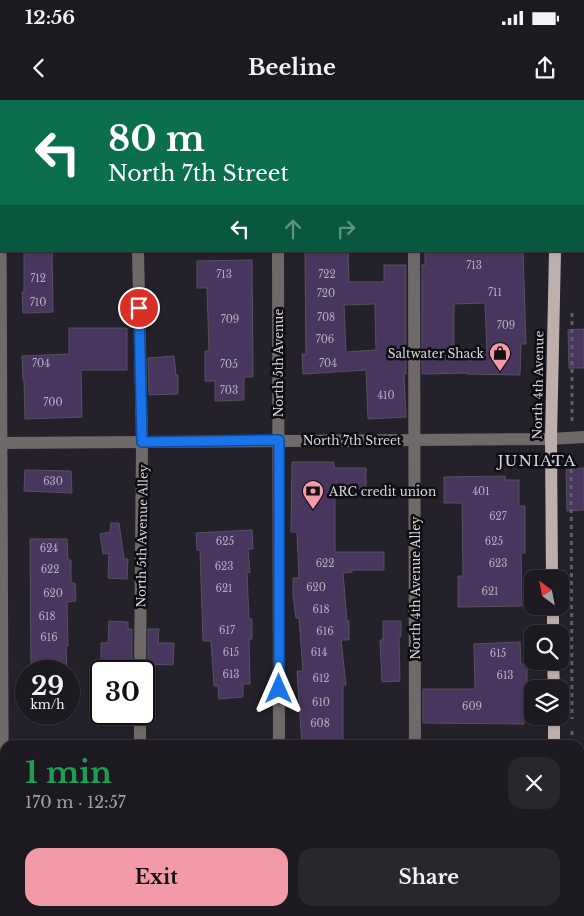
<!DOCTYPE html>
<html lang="en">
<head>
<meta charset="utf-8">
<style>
  body { margin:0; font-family:"Libre Baskerville",serif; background:#29262d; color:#f1f3f6; height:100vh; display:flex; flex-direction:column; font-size:19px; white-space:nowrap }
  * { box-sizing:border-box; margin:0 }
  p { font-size:16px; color:#a0a0a5 }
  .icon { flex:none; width:28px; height:28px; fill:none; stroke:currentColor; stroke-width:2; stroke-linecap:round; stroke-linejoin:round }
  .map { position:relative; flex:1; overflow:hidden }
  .sheet { position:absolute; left:0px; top:640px; width:585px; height:176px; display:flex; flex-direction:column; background:#1c1920; border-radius:15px 15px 0 0; box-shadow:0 1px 4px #0004,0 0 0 1px #3a383e }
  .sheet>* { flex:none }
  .guide { position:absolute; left:0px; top:0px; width:585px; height:152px; box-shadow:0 1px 4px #0004,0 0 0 1px #3a383e; background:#0b6e4f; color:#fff; overflow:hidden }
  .needle { width:32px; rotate:328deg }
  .buttons { position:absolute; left:524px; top:470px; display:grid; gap:10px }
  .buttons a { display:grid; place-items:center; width:45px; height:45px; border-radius:10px; background:#1c1920; box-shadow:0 1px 4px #0004,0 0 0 1px #3a383e; font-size:25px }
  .speed { position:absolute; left:15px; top:560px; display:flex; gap:10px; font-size:25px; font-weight:700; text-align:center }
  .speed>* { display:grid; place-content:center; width:65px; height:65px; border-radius:50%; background:#1c1920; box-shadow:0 1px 4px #0004,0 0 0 1px #3a383e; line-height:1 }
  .speed small { font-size:12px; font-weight:400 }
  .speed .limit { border:2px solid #111; border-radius:8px; background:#fff; color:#111 }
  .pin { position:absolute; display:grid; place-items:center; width:42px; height:42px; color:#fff; margin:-21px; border:2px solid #fff; border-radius:50%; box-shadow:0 1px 5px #0007 }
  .me { position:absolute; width:55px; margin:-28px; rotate:0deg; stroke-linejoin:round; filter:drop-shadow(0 0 4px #0008) }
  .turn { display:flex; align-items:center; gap:18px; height:105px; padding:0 25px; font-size:22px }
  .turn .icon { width:65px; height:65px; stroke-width:2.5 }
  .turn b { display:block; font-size:35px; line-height:42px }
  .lanes { display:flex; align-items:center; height:48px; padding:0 25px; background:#0003; justify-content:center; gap:25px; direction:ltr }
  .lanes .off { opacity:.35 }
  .round { display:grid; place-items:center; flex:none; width:52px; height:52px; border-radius:15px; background:#29262d }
  .summary { display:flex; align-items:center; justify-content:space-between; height:85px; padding:0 25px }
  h1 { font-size:30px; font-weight:700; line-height:38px; color:#1e9e55 }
  .action { display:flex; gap:10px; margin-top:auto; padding:10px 25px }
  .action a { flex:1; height:58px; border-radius:15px; background:#f39aa8; color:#111; font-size:20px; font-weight:700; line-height:58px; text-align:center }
  .action a+a { background:#29262d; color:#f1f3f6 }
  .status { display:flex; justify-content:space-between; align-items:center; height:35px; padding:0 25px; background:#1c1920; direction:ltr }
  .status svg { height:14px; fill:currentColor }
  header { display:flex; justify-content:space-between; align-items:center; height:65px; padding:0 25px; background:#1c1920; font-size:22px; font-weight:700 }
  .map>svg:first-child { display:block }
  .building { fill:#48365f; stroke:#56525e; fill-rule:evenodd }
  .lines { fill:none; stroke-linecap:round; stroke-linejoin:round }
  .path { stroke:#635f68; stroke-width:3; stroke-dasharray:4 4; stroke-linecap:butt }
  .minor { stroke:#706969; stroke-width:12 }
  .major { stroke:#beafaf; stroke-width:12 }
  .route-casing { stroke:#114b97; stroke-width:12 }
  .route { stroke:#1a73e8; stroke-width:9 }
  .labels { text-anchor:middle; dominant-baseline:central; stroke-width:5; stroke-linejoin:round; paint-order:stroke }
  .number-label { font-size:10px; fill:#b5aebe }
  .poi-label { font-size:12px; fill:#d9d6dd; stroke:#0d0c10; text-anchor:end }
  .street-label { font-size:12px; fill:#d9d6dd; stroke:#0d0c10 }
  .quarter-label { font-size:15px; letter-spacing:1px; fill:#d5d0de; stroke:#0d0c10 }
</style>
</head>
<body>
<div class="status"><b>12:56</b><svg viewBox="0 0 49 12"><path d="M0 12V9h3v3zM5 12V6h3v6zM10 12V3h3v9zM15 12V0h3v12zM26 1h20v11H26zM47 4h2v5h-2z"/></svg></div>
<header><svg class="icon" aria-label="back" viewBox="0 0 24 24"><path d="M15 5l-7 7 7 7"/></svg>Beeline<svg class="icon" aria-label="share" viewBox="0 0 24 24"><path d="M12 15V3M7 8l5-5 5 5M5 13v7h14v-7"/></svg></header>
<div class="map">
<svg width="584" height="816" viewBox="0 0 584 816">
  <rect width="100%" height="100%" fill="#25212b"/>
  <!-- building -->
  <g class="building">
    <path d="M24,151H52L53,212L23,213L22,192H24Z"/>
    <path d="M305,151H348L349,182H384V165H406V274H404L406,317L368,319L366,270L303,274L302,254H306ZM375,204L376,250L346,252L344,205Z"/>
    <path d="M425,151H523L526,244H521L520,275L467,274V273L422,274V165H425ZM485,203L487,251L454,250V204Z"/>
    <path d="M252,160L253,277H244V300L215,301V281H205V251H209L207,188H197V161Z"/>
    <path d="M69,228H127V270H81L82,317L25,319L24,280H23L22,256L69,254Z"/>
    <path d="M584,229V268H569L568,230Z"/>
    <path d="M174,256L176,275H178V294L149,295L148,258Z"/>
    <path d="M292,362H334V368H366V389H335V452H384V470H352V472L343,473L347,521H349V540H341L346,585H343V645H302L297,571H303L299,518H296L293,496V478H299L297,432H291Z"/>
    <path d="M584,368V410L567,411L566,369Z"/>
    <path d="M25,370L71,371L72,393L24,391Z"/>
    <path d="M505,376V380H519V406H525V453H521L522,506L458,507V476H463L462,403H444V377Z"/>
    <path d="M111,423H119L124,459H128L127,479L108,478L109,453L103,454L100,434L110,432Z"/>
    <path d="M252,430L253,449H248L250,472L247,473L249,519H252V539H249L250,584H243V597L219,599L218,586H214L211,541H203L200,450H197L196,433Z"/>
    <path d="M30,439H67L68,460H71V483H75L76,501L67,502L68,546H66L67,571H31Z"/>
    <path d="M109,521L128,522V529H132V564L125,563V571H105V563H101V543H108Z"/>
    <path d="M383,521H401V537H399L400,581L382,582L380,540H383Z"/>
    <path d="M148,529H159L158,543H174L173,565L148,564Z"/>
    <path d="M520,542L521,564H527V584H525L524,624L423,623V589H475L474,544Z"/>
  </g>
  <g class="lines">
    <!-- path -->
    <g class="path">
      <path d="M572,213V322"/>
      <path d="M571,353L572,619"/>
      <path d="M572,631V645"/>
    </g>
    <!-- minor -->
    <g class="minor">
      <path d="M0,0L3,747L0,816"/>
      <path d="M134,0V1"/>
      <path d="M277,0V1"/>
      <path d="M414,0V1"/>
      <path d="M138,151L142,342L140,571"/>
      <path d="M278,151L279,645"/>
      <path d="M414,151L415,645"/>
      <path d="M0,343L551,339L584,337"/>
      <path d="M140,645V614"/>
      <path d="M580,743H584"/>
      <path d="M136,816V811"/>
      <path d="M276,816V811"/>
      <path d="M413,816V811"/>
    </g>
    <!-- major -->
    <g class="major">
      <path d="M558,1V0"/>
      <path d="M552,479L551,339L555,151"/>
      <path d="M553,506V534"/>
      <path d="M553,561L554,589"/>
      <path d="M554,616V645"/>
      <path d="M552,816L553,811"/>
    </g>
  </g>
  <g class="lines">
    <!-- route casing -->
    <g class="route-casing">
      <path id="route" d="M139,208L142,342L279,340V589"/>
    </g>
    <!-- route -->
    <use href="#route" class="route"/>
  </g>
  <!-- icons -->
  <defs>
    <g id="shop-pin" transform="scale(1.125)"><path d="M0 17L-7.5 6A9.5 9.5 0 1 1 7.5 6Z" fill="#f39aa8" stroke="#0d0c10"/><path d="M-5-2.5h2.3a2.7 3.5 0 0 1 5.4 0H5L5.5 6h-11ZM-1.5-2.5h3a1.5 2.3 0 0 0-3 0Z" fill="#111"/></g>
    <g id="bank-pin" transform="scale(1.125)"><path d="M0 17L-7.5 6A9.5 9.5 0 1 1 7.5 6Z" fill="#f39aa8" stroke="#0d0c10"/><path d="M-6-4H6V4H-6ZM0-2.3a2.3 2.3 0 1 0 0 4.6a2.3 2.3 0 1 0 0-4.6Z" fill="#111"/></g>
  </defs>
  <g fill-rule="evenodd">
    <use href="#shop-pin" x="500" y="253"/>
    <use href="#bank-pin" x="313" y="391"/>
  </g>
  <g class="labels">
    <!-- number labels -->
    <g class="number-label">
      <text x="474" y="165">713</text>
      <text x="224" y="174">713</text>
      <text x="327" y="174">722</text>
      <text x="38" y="178">712</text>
      <text x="495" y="192">711</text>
      <text x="326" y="193">720</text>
      <text x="38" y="202">710</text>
      <text x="326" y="217">708</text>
      <text x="230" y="219">709</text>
      <text x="506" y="225">709</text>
      <text x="325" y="239">706</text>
      <text x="41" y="263">704</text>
      <text x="328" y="263">704</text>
      <text x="229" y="264">705</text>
      <text x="229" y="290">703</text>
      <text x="386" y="295">410</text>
      <text x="53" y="302">700</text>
      <text x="53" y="381">630</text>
      <text x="481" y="391">401</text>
      <text x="498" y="416">627</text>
      <text x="225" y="441">625</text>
      <text x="494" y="441">625</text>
      <text x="49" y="448">624</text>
      <text x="325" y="463">622</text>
      <text x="498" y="463">623</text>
      <text x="224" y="466">623</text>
      <text x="50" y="469">622</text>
      <text x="316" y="487">620</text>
      <text x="224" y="488">621</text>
      <text x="490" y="491">621</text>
      <text x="53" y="493">620</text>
      <text x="321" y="509">618</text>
      <text x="47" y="516">618</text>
      <text x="227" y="530">617</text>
      <text x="325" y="531">616</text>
      <text x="49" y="537">616</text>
      <text x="231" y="552">615</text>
      <text x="319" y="552">614</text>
      <text x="498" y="553">615</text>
      <text x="231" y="574">613</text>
      <text x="505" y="575">613</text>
      <text x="321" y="578">612</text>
      <text x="321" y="602">610</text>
      <text x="472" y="606">609</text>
      <text x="320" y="623">608</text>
    </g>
    <!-- poi labels -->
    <g class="poi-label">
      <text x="484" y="253">Saltwater Shack</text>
      <text x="329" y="391" text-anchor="start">ARC credit union</text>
    </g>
    <!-- street labels -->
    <g class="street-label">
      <text transform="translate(278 263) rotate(-90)">North 5th Avenue</text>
      <text transform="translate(538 285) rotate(-89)">North 4th Avenue</text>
      <text x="352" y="340">North 7th Street</text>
      <text transform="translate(142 436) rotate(-89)">North 5th Avenue Alley</text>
      <text transform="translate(415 488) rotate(-90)">North 4th Avenue Alley</text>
    </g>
    <!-- quarter labels -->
    <g class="quarter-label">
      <text x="537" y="360">JUNIATA</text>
    </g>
  </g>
</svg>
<div class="buttons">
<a><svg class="needle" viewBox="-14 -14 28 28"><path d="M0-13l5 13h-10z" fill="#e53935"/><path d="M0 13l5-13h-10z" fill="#a0a0a5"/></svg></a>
<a><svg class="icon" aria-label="search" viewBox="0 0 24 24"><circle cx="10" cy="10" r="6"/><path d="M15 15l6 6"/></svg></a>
<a><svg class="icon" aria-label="layers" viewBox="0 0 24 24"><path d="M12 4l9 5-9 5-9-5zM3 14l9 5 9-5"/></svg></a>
</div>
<div class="speed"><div>29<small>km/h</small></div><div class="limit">30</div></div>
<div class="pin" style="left:139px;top:208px;background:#d93025"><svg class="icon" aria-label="arrive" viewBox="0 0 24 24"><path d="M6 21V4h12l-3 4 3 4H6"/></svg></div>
<svg class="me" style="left:279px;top:589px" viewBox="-20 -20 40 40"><path d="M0-17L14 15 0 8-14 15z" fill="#1a73e8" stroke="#fff" stroke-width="4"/></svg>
<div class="guide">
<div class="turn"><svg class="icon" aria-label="left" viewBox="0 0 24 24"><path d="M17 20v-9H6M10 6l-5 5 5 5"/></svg><div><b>80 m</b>North 7th Street</div></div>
<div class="lanes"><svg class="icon" aria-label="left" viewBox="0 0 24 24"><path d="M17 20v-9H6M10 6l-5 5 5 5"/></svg><svg class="icon off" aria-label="ahead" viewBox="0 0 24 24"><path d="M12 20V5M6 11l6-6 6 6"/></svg><svg class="icon off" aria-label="right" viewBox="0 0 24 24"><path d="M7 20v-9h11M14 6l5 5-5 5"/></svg></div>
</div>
<section class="sheet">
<div class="summary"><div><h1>1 min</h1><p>170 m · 12:57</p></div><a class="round"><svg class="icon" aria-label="close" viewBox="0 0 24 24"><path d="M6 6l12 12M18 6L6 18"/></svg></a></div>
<div class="action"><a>Exit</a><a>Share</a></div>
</section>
</div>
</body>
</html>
